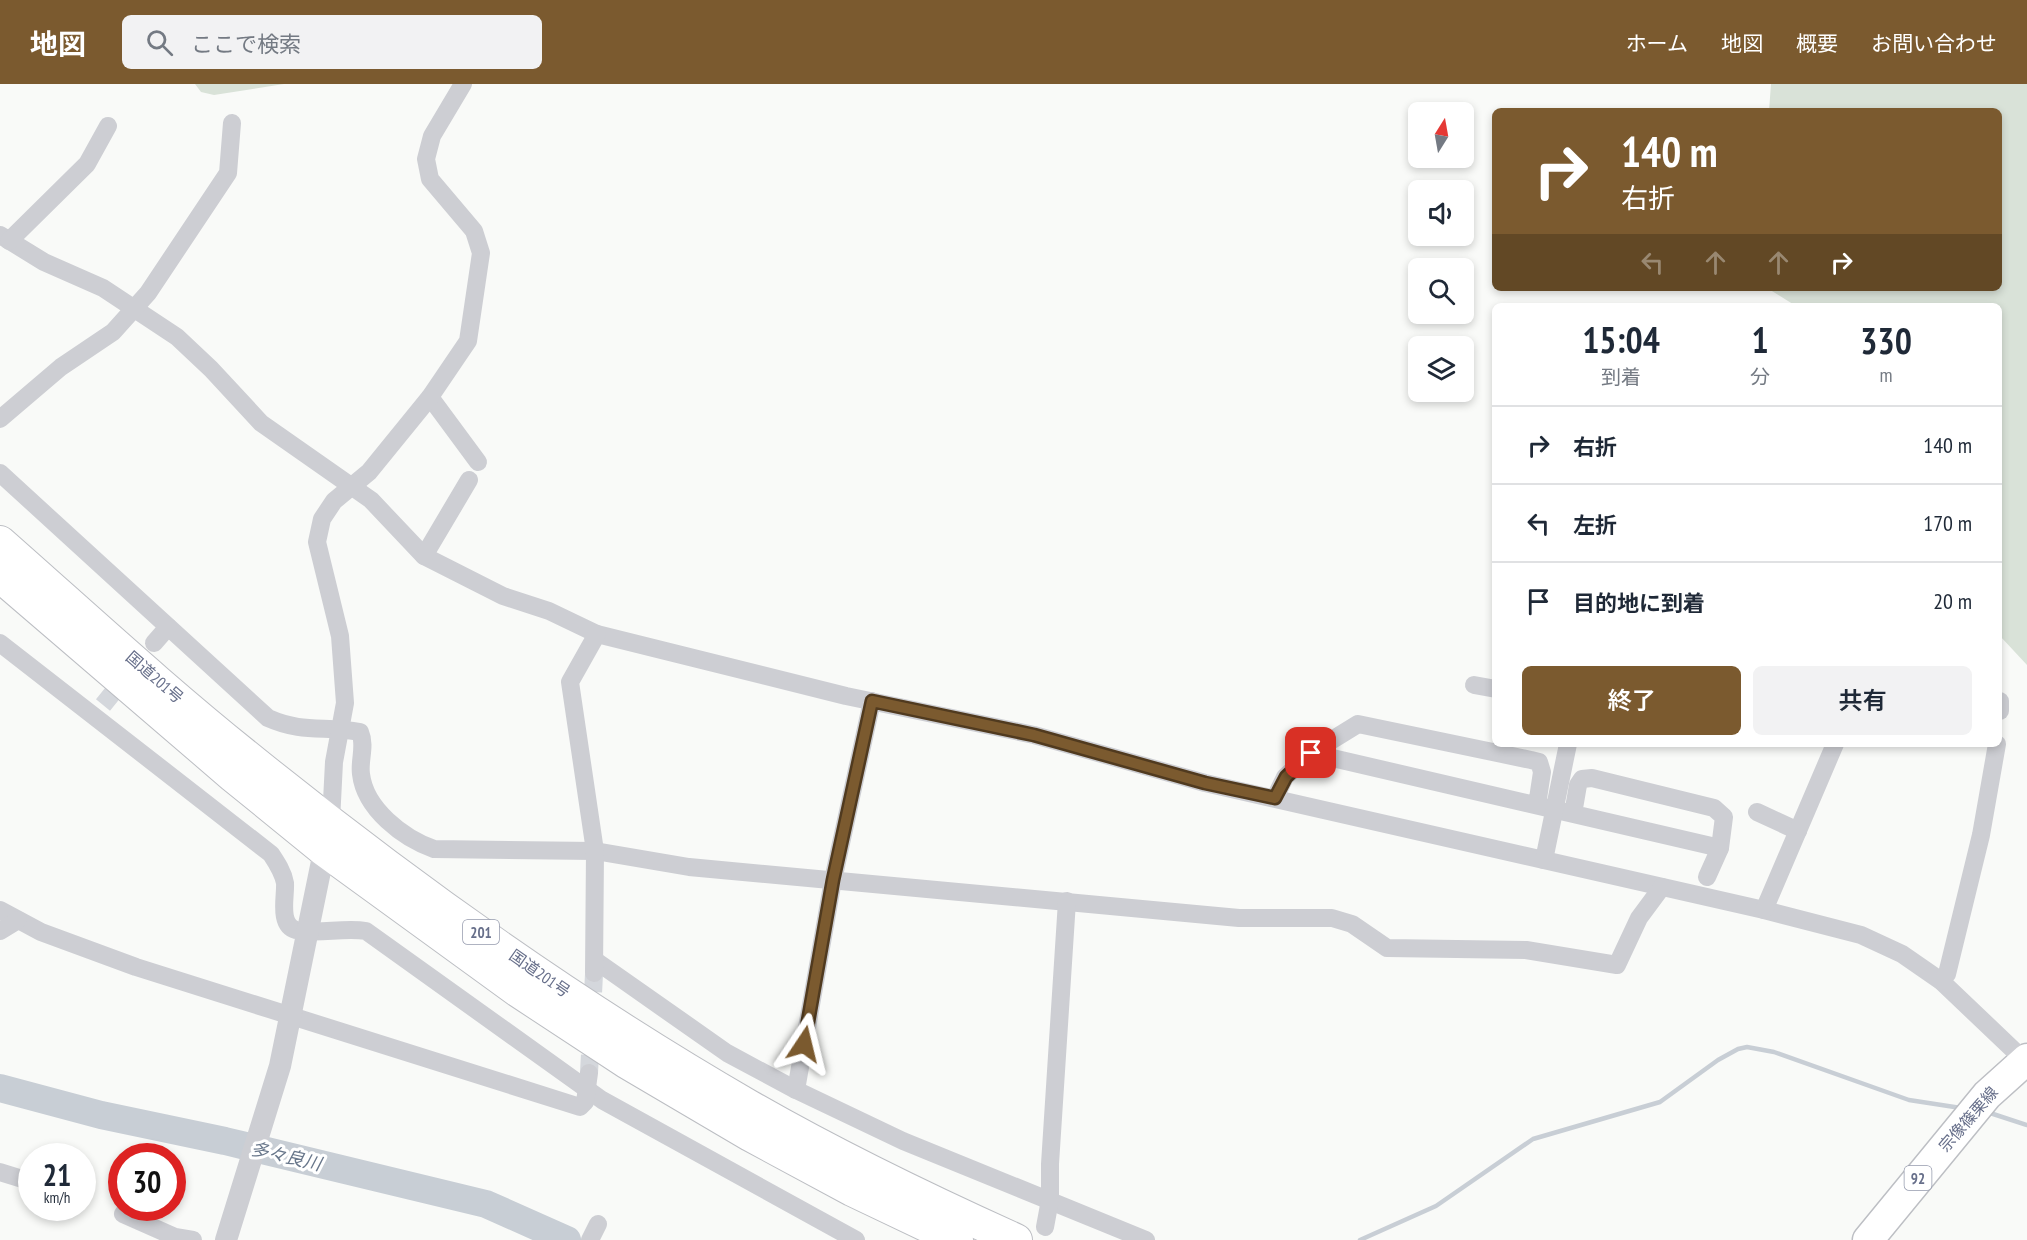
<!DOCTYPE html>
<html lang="ja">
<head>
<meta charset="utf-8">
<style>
  body { margin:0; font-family:"PT Sans Narrow","Noto Sans JP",sans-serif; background:#f2f2f3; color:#1f2937; height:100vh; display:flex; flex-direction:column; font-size:22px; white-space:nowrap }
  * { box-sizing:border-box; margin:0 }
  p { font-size:20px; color:#747a83 }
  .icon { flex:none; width:33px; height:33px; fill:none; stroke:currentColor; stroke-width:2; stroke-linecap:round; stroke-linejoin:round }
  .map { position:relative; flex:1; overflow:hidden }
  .drawer { position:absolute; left:1492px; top:219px; width:510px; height:444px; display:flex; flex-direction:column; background:#fff; border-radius:9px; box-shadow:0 3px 9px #0003 }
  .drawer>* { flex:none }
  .guide { position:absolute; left:1492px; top:24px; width:510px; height:183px; border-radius:9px; box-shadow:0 3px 9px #0003; background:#7b5a2f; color:#fff; overflow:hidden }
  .needle { width:39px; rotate:11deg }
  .controls { position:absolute; left:1408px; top:18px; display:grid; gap:12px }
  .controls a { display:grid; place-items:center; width:66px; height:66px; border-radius:9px; background:#fff; box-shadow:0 3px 9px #0003; font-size:30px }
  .speed { position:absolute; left:18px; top:1059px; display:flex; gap:12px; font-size:30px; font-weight:700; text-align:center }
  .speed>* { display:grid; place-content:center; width:78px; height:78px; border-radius:50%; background:#fff; box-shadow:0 3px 9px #0003; line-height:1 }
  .speed small { font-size:15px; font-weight:400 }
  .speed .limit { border:9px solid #d22; background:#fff; color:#111 }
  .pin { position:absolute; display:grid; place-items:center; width:51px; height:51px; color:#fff; margin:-26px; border-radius:12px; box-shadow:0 3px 9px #0006 }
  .me { position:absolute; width:66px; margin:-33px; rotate:10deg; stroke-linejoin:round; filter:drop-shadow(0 0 4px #0008) }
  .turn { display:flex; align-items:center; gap:21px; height:126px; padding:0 30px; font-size:27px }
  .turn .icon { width:78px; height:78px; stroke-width:2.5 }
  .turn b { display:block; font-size:42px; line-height:51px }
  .lanes { display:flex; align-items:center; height:57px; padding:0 30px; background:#0003; justify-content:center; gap:30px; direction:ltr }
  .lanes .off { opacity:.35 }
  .eta { display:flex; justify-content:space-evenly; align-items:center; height:102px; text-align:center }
  .eta b { font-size:36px; font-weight:600; line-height:42px }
  .cta { display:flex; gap:12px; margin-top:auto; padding:12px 30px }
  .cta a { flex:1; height:69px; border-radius:9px; background:#7b5a2f; color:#fff; font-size:24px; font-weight:600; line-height:69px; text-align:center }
  .cta a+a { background:#f2f2f3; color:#1f2937 }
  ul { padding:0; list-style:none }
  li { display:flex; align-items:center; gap:18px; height:78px; padding:0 30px; border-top:2px solid #e0e1e3 }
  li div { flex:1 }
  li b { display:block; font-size:22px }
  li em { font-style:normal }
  header { display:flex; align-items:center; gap:36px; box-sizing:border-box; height:84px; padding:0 30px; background:#7b5a2f; color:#fff }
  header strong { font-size:28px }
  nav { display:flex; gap:33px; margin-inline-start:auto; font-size:21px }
  .search { width:420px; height:54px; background:#f2f2f3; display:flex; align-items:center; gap:15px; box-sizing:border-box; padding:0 21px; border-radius:9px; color:#747a83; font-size:22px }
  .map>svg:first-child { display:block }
  .green { fill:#d9e2d8 }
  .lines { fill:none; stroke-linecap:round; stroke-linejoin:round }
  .stream { stroke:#c8ced5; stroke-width:4.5 }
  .river { stroke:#c8ced5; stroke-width:28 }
  .minor-tunnel { stroke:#d4d7dc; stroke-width:18; stroke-dasharray:18 9; stroke-linecap:butt }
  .primary-casing { stroke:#bdbfc4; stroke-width:33 }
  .trunk-casing { stroke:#bcbec3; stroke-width:34 }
  .minor { stroke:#cdced3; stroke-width:18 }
  .tertiary { stroke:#cdced3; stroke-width:22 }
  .primary { stroke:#fff; stroke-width:30 }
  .trunk { stroke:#fff; stroke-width:32 }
  .route-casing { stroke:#503a1f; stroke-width:15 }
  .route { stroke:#7b5a2f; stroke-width:10 }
  .labels { text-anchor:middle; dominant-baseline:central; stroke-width:6; stroke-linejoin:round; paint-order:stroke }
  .shield { fill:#fff; stroke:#959aad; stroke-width:1.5 }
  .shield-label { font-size:15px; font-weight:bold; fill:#676f8a }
  .street-label { font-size:16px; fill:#676f8a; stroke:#fff }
  .water-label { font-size:18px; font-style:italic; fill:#69778b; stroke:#fff }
</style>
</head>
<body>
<header>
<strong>地図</strong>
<div class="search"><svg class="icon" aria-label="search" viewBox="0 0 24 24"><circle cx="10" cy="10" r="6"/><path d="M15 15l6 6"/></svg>ここで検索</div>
<nav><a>ホーム</a><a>地図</a><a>概要</a><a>お問い合わせ</a></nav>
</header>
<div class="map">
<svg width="2027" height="1156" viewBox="0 0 2027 1156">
  <rect width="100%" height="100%" fill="#f9faf8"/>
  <!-- green -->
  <g class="green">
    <path d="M195,0H284L214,11L201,8Z"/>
    <path d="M1771,0H2027V581L2000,552V222H1796L1767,204H2000V27H1769Z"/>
  </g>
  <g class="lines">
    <!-- stream -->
    <g class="stream">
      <path d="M1987,1028L2027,1041"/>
      <path d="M1360,1156L1436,1122L1533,1055L1660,1018L1718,976L1738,965L1747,963L1774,968L1909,1016L1961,1024"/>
    </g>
    <!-- river -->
    <path class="river" d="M0,1004L101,1031L225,1057L486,1120L567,1156"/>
    <!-- minor-tunnel -->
    <g class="minor-tunnel">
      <path d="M103,621L128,590"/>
      <path d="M589,989L594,890"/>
    </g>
    <!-- primary casing -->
    <g class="primary-casing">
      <path id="primary" d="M1868,1156L1987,1011L2027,975"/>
    </g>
    <!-- trunk casing -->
    <g class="trunk-casing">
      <g id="trunk">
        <path d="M0,458C84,532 167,609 254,678C410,804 576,922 749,1022C836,1072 925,1115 1016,1156"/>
        <path d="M0,492L233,692L324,766L518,907L626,978L750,1051L852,1106L957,1156"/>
      </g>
    </g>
    <!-- minor -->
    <g class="minor">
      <path d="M0,151L44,178L103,204L177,253L211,285L261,339L371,416L424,472L503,512L549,527L597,550L846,612L1034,651L1205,699L1764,826L1861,851L1902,870L1941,897L2024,976"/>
      <path d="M9,157L87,80L108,42"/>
      <path d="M430,313L478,378"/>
      <path d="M0,335L61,283L113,248L148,209L228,89L232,39"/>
      <path d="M0,389L268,634C304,650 325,641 360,648C366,662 359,676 361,690C365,725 403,754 434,765L595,767L689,783L1239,834H1332L1352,840L1387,864L1526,866L1617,881L1639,834L1662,803"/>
      <path d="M424,472L469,396"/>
      <path d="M0,559L271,770C277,779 283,788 285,799C286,812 278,841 296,846C318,851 343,843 366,847L602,1016L856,1156"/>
      <path d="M154,559L168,543"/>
      <path d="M1474,601L1496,605"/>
      <path d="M2000,617V627"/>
      <path d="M1275,714L1285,693L1311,669"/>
      <path d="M1537,721L1542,688L1539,678L1531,676L1358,640L1311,669L1720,764L1724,733L1714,724L1592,694L1582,695L1578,701L1573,730"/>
      <path d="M1757,728L1798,747"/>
      <path d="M331,737L334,678L345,619L340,552L317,458L322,435L334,417L369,388L430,313L468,257L481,169L474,147L430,95L426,75L432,52L463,0"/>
      <path d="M1544,776L1568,660"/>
      <path d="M1707,793L1720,764"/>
      <path d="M0,826L41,848L136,883L580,1023L585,1018L589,989"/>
      <path d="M1764,826L1835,660"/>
      <path d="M0,847L18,836"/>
      <path d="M596,877L727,969L796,1006L903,1057L1146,1156"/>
      <path d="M594,889L595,767L570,598L597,550"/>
      <path d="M1941,897L1947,890L1981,751L1997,660"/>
      <path d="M796,1006L833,796L872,617"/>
      <path d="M0,1088L32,1098"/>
      <path d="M123,1130L175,1153L193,1156"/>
      <path d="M1045,1143L1050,1116V1080L1067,817"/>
      <path d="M590,1156L598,1140"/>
    </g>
    <!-- tertiary -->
    <path class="tertiary" d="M226,1156L280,982L327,753"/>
    <!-- primary -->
    <use href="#primary" class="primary"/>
    <!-- trunk -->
    <use href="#trunk" class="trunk"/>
  </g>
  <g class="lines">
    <!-- route casing -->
    <g class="route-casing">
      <path id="route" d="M804,960L833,796L872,617L1034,651L1205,699L1275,714L1286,693L1311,669"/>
    </g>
    <!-- route -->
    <use href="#route" class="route"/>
  </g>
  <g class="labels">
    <!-- shield labels -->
    <g class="shield">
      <rect x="463" y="836" width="36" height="24" rx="4.5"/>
      <rect x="1904.5" y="1082" width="27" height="24" rx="4.5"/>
    </g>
    <g class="shield-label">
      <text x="481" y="848">201</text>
      <text x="1918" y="1094">92</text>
    </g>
    <!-- street labels -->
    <g class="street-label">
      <text transform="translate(155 593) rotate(41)">国道201号</text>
      <text transform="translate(540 889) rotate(35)">国道201号</text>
      <text transform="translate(1968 1035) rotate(-49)">宗像篠栗線</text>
    </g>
    <!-- water labels -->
    <g class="water-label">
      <text transform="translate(286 1072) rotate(13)">多々良川</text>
    </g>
  </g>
</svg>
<div class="controls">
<a><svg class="needle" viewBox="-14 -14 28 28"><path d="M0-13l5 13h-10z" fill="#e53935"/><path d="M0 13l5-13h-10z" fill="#747a83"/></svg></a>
<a><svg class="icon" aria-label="sound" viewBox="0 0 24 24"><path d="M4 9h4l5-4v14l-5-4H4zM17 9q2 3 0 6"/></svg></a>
<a><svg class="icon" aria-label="search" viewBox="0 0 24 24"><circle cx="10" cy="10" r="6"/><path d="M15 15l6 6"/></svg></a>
<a><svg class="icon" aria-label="layers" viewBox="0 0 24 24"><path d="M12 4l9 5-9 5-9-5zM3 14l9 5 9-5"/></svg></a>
</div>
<div class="speed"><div>21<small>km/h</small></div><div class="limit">30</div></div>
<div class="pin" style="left:1311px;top:669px;background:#d93025"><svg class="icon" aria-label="arrive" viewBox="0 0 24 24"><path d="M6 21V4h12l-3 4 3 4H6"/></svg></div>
<svg class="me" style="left:804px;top:960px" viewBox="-20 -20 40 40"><path d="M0-17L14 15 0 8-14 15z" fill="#7b5a2f" stroke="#fff" stroke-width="4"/></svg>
<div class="guide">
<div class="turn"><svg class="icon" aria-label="right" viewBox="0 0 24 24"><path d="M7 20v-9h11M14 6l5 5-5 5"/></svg><div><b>140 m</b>右折</div></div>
<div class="lanes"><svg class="icon off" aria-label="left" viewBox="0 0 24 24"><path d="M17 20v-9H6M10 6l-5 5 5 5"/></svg><svg class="icon off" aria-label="ahead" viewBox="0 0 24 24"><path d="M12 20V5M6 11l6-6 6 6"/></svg><svg class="icon off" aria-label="ahead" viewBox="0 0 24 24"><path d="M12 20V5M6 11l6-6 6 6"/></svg><svg class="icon" aria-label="right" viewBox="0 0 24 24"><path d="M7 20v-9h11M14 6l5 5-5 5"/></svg></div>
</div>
<section class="drawer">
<div class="eta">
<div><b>15:04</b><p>到着</p></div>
<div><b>1</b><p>分</p></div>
<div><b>330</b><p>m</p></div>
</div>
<ul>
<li><svg class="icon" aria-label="right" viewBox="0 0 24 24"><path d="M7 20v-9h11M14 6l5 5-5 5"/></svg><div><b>右折</b></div><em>140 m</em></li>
<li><svg class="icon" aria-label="left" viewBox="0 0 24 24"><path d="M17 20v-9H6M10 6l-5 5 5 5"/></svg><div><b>左折</b></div><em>170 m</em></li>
<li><svg class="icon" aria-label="arrive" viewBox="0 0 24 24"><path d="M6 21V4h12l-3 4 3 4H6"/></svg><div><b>目的地に到着</b></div><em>20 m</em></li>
</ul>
<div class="cta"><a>終了</a><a>共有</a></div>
</section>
</div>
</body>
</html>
